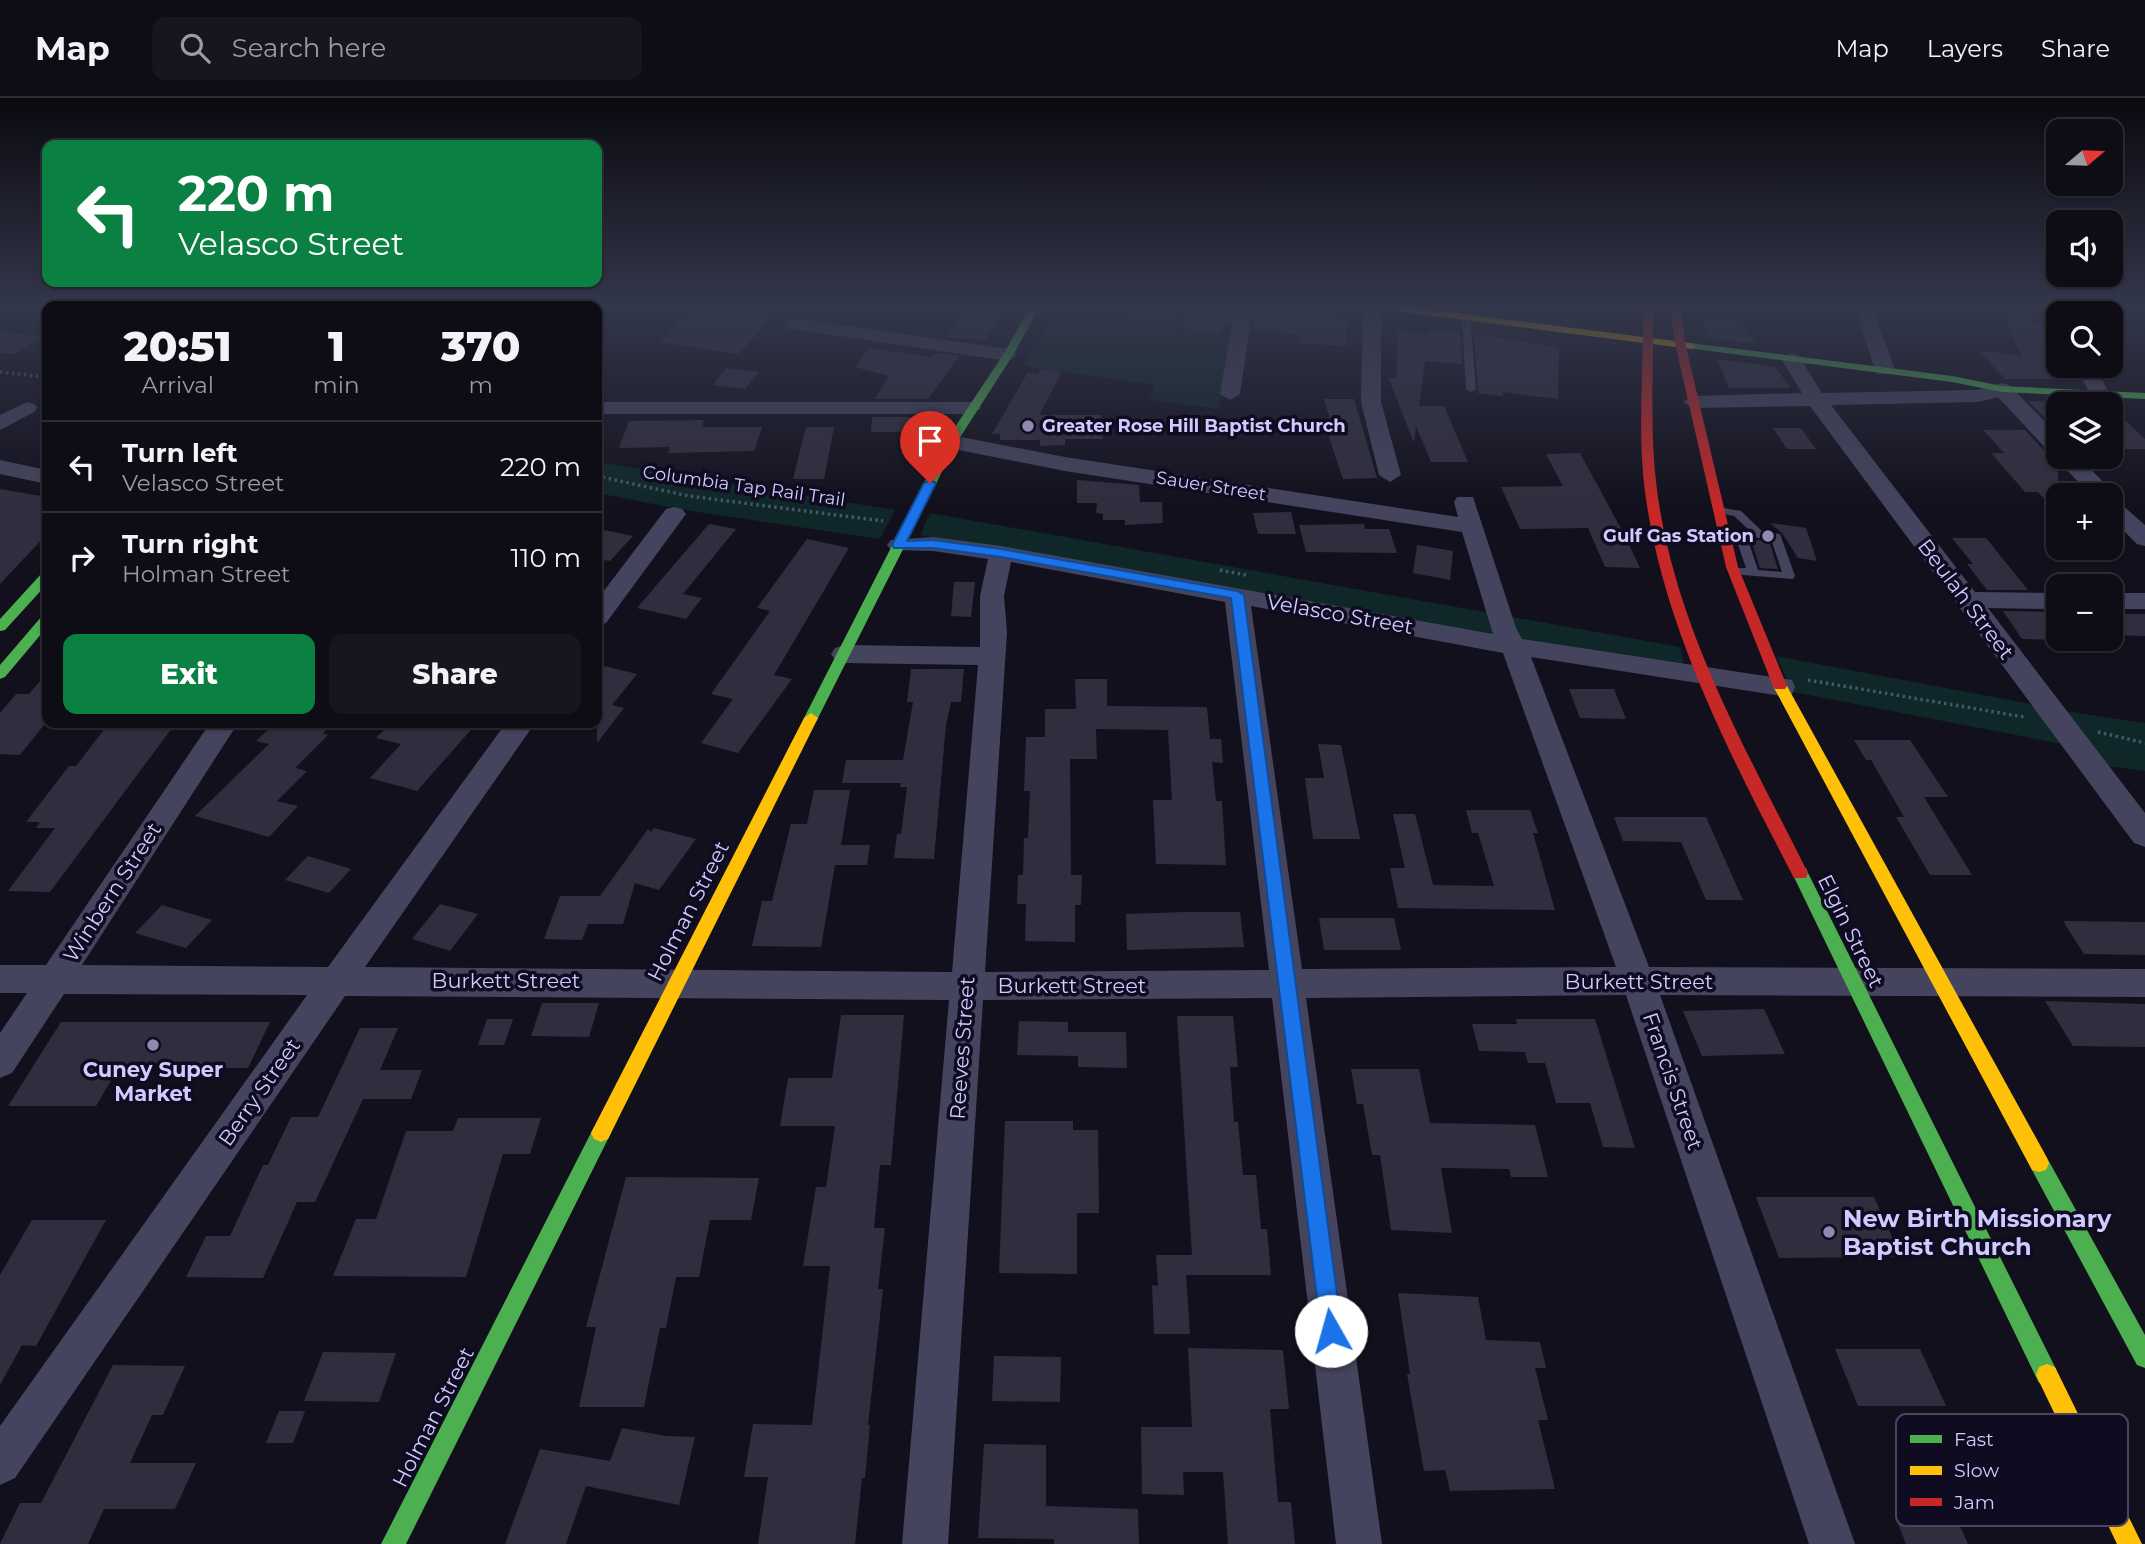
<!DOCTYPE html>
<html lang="en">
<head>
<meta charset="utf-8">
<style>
  body { margin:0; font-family:Montserrat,sans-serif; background:#17151e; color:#f1f3f6; height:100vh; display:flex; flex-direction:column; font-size:26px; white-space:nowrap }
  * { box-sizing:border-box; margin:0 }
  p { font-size:23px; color:#9b9ba0 }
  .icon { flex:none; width:38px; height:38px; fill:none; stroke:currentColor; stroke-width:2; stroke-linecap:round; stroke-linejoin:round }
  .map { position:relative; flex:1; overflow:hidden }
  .sheet { position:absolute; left:42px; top:203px; width:560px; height:427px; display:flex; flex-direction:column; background:#0e0c15; border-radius:14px; box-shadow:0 2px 5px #0004,0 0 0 2px #2e2c34 }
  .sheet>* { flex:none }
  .guide { position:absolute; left:42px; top:42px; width:560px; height:147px; border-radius:14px; box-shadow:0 2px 5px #0004,0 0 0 2px #2e2c34; background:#0b8043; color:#fff; overflow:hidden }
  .needle { width:46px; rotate:71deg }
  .tools { position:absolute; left:2046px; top:21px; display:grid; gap:14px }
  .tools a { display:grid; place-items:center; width:77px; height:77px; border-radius:14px; background:#0e0c15; box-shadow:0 2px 5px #0004,0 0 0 2px #2e2c34; font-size:35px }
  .pin { position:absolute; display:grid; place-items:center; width:60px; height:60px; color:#fff; margin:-72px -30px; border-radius:50% 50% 50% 0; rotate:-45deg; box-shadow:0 0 7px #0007 }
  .pin .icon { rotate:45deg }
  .me { position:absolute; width:77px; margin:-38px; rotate:353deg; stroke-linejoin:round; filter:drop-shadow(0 0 5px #0008) }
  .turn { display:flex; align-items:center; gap:24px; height:147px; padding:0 21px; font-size:32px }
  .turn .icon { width:91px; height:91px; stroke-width:2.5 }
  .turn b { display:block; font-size:49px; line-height:60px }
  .eta { display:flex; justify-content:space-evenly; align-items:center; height:119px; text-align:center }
  .eta b { font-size:42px; font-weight:800; line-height:49px }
  .action { display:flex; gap:14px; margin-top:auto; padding:14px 21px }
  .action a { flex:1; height:80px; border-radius:14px; background:#0b8043; color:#fff; font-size:28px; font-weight:800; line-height:80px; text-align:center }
  .action a+a { background:#17151e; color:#f1f3f6 }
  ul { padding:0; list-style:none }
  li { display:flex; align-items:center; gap:21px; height:91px; padding:0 21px; border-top:2px solid #2e2c34 }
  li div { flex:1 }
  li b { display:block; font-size:26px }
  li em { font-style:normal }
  header { display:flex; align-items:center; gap:42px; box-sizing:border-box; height:98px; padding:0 35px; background:#0e0c15; border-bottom:2px solid #2e2c34 }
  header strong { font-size:33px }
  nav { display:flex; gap:38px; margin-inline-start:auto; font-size:24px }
  .search { width:490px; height:63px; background:#17151e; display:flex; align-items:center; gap:18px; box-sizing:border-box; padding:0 24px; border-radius:14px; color:#9b9ba0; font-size:26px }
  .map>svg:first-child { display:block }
  .green { fill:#0f2728 }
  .building { fill:#302e3e }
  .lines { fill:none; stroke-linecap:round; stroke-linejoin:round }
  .path { stroke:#465767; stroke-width:3.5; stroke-dasharray:2.5 3.5; stroke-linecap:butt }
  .lane { fill:#45445e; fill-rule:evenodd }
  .street { fill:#45445e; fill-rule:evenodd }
  .fast { fill:#4caf50; fill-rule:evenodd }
  .slow { fill:#ffc107; fill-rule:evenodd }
  .jam { fill:#c62828; fill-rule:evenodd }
  .route { fill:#1a73e8; stroke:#114b97; stroke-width:2 }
  .poi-dot { fill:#8e8ab0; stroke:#0f0b21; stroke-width:2.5 }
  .labels { text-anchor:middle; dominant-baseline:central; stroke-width:7; stroke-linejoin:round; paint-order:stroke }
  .far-poi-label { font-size:18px; font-weight:bold; fill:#d0cbff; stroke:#0f0b21; text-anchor:start }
  .far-street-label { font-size:18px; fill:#d0cbff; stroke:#0f0b21 }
  .street-label { font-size:21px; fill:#d0cbff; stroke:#0f0b21 }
  .poi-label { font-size:21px; font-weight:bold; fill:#d0cbff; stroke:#0f0b21 }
  .near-poi-label { font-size:24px; font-weight:bold; fill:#d0cbff; stroke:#0f0b21; text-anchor:start }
  .key { fill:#0f0b21; stroke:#494564; stroke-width:2 }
  .key-label { font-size:19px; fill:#d0cbff }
</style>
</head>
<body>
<header>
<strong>Map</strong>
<div class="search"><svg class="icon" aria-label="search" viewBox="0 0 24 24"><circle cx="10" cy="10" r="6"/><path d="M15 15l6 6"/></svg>Search here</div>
<nav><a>Map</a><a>Layers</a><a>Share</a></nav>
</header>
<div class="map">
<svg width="2145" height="1446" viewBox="0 0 2145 1446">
  <rect width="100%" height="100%" fill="#12101c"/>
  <!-- green -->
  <g class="green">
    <path d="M1135,207H1185L1176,231L1230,238L1219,311L1150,302L1155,287L1023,268L1052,219L1124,227Z"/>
    <path d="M597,364L895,412L880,441L684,412L597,395Z"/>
    <path d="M930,415L1490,515L1494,537L920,437Z"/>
    <path d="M1507,518L1680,549L1685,570L1516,540Z"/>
    <path d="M1776,558L2036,607L2062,646L1793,594Z"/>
    <path d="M2057,612L2145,625V673L2100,667Z"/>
  </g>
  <!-- building -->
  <g class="building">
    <path d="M698,207H783L739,256L660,244Z"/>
    <path d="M966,207H1005L986,242L947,239Z"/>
    <path d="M1191,207H1232L1229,228L1223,227L1220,236L1181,231Z"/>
    <path d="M1255,207L1279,209L1277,214L1348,219L1346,248L1300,245V237L1252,231Z"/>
    <path d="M1998,207H2025L2033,225L2041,226L2058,261V268H2062L2068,281H2005L1978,252L2022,258Z"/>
    <path d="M1700,217L1739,222L1757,246L1709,240Z"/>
    <path d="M1429,231L1460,234L1462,266L1425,263L1419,308H1444L1468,364H1431L1416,328L1414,345L1388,279L1397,280V233L1430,236Z"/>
    <path d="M0,233L42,239L13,256L0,255Z"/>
    <path d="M1474,235L1559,250L1558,301L1503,294V298L1478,295Z"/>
    <path d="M869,250L932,259L937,255L959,258L928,301H875L889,278L855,269Z"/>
    <path d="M1717,261L1775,269L1791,290H1729Z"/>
    <path d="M726,270L759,274L745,291L713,287Z"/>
    <path d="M1041,271L1062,274L1039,317H1101L1103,341H1065V347L1040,348V342H1000V336H992L1028,274L1038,276Z"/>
    <path d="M1324,301H1354L1377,380L1343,381L1324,324H1331Z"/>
    <path d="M2028,303L2058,304V333Z"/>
    <path d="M2110,308L2145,341V351H2110Z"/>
    <path d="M872,319H916L915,334H871Z"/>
    <path d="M704,322L702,329H762L754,353L668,355L670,349L619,350L629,323Z"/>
    <path d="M806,329H834L824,381H793Z"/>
    <path d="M1773,330H1801L1816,351H1787Z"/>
    <path d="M1983,332H2025L2048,357L2054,358L2058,367V416L2038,394H2025L1991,355H2004Z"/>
    <path d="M1580,355L1625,438L1640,470L1605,469L1588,430L1520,431L1501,389L1563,388L1546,356Z"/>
    <path d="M1077,382L1139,387L1140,404H1162L1163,425L1125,427V422H1103V416L1096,415L1097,405H1077Z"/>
    <path d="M0,391L47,399V436L0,486Z"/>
    <path d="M1291,414L1296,436H1258L1253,415Z"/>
    <path d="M1770,425L1806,430L1817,463L1798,460L1782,435Z"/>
    <path d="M709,426L736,431L683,496L702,500L686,521L637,510Z"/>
    <path d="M1364,426L1365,431H1389L1397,455L1306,454L1299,427Z"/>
    <path d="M604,432L633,438L610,463L597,461V440Z"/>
    <path d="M1952,440H1986L2028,492H1987L1967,466H1973Z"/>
    <path d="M807,441L849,450L774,577L792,581L738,655L701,645L733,601L711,596L770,513L757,510Z"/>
    <path d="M1751,442L1769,443L1778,471L1760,470Z"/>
    <path d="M1417,447L1453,453L1450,482L1413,475Z"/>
    <path d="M954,484H975L971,519L951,518Z"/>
    <path d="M2003,513L2058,514V542L2022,541Z"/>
    <path d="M2110,516H2145V538L2110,537Z"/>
    <path d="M604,568L637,576L612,607L624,610L597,645V577Z"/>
    <path d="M911,571H964L961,604H951L946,627L934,761L894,760L897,736H901L907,689H900L901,685H842L846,662H903L913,604H907Z"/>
    <path d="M47,575V623L20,657L0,656V615L16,596H29Z"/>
    <path d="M1075,581H1107V608L1207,609L1210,641H1221L1223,665L1212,664L1216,703H1222L1226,767L1156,766L1153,702H1172L1168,632L1096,631L1097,661H1070L1071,777H1082L1081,807H1075V844L1025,843L1026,806H1017L1018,777H1023L1024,740H1028L1030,693H1024L1026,639H1045V611H1076Z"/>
    <path d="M1569,591H1614L1626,621L1580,620Z"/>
    <path d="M109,625L175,626L50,794L8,793L55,730H36L40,724H26L69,668H76Z"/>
    <path d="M275,625H333L323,635L328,637L295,670L307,673L277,703L298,708L269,739L195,718L269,646L256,643Z"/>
    <path d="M391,625H477L417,693L370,680L401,646L376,640Z"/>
    <path d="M1854,642H1910L1948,699H1924L1972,777H1930L1896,719H1904L1871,662H1866Z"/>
    <path d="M1318,646L1341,647L1360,741H1313L1305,680H1324Z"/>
    <path d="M814,692H850L841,747H870L867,767H835L821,849L752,848L762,803H772L791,726H807Z"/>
    <path d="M1466,712H1530L1538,735H1533L1555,812L1398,810L1390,770H1405L1393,716H1415L1433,787L1494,788L1478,735H1472Z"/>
    <path d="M1614,719H1706L1743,802H1706L1681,744L1623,743Z"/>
    <path d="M654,730L696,741L659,792L635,785L623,826H588L582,842L544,841L560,798H600L648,731L651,734Z"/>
    <path d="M308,758L351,771L329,795L285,782Z"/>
    <path d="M440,806L478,816L450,853L412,841Z"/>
    <path d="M162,807L212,822L186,850L135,835Z"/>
    <path d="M1185,814H1240L1244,849L1127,852L1126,816Z"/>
    <path d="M1319,820H1394L1401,852H1324Z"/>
    <path d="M2063,823L2145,824V857L2084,856Z"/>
    <path d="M2045,903L2145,906V949L2073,948Z"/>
    <path d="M542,905H599L589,939L531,938Z"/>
    <path d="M1764,911L1785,956L1702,958L1683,913Z"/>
    <path d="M841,917H904L891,1067H880L874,1130H885L878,1191H883L868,1327H870L865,1380H862L855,1446H758L768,1379H744L753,1326L812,1327L830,1168H803L816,1089H826L835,1028H780L788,980H832Z"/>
    <path d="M1177,918H1233L1238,969H1230L1234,1024H1238L1243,1077H1256L1261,1131H1267L1271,1177H1186L1190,1236H1154L1152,1187L1158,1188L1156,1157H1192Z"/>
    <path d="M487,921H513L504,947H478Z"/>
    <path d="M1516,921H1595L1635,1050L1603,1049L1590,1005H1556L1545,965H1528L1525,954L1479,953L1472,926H1517Z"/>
    <path d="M1019,923L1068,924V934H1126L1127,970L1078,969V958L1017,957Z"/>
    <path d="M61,924H270L248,970L119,969L96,1008H8Z"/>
    <path d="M360,930H398L380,972H422L411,1001H363L315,1104H297L263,1180L186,1179L206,1138H230L263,1067H268L291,1019H318Z"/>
    <path d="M1351,971H1419L1430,1025L1535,1027L1548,1079H1511L1509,1071L1441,1070L1452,1135L1391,1132L1380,1057H1372L1363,1006H1357Z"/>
    <path d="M458,1020H541L530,1056H503L466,1179L333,1178L356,1121H376L406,1033H453Z"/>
    <path d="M1005,1023H1073V1032H1098L1099,1115H1077V1176L999,1175Z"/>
    <path d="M626,1079L759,1080L751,1122H710L699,1179H676L666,1230H660L644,1309H579L596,1229H586Z"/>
    <path d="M1756,1099H1874L1901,1159L1779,1160Z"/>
    <path d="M32,1122H106L36,1248L22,1247L0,1287V1177Z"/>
    <path d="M1398,1195L1478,1199L1486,1242L1540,1244L1546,1270H1535L1548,1322H1538L1555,1391L1450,1393L1445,1372L1424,1373L1407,1276H1410Z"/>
    <path d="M1188,1250L1283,1252L1289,1311H1270L1278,1404H1291L1295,1446H1228L1223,1374H1183L1184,1397L1142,1396L1141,1329H1192Z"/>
    <path d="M1835,1251H1920L1946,1308H1858Z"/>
    <path d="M323,1254L396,1255L379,1304L304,1303Z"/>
    <path d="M994,1258L1061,1259L1060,1304L992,1303Z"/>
    <path d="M113,1267L185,1268L163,1317H152L130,1365H196L175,1411H104L88,1446H0L20,1405H41Z"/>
    <path d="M279,1313H305L293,1345H266Z"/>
    <path d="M622,1330L666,1338L695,1339L679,1407L586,1388L566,1446H505L540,1351L610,1363Z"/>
    <path d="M984,1346L1046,1347V1408L1138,1411L1139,1446H1054V1441L978,1440Z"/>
    <path d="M1898,1426H1959L1968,1446H1906Z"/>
  </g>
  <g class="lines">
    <!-- path -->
    <g class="path">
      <path d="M0,274L47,279"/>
      <path d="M597,378L689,398L883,423"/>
      <path d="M1220,472L1246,477"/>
      <path d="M1808,582L2024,619"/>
      <path d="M2098,634L2145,645"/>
    </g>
    <!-- lane -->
    <g class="lane">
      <path d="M1466,215L1470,218L1476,291L1471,294L1466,291L1462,218Z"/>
      <path d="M1718,409L1741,413L1763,434L1780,436L1795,478L1793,481L1730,476V470H1746L1734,435L1740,432H1749L1734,418L1714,414V410ZM1747,439L1771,441L1782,474L1758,472Z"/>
    </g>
    <!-- street -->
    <g class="street">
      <path d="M1235,207H1253L1240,296L1230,302L1220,296Z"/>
      <path d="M1363,207H1381V304L1401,377L1390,384L1379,377L1361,304Z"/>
      <path d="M1854,207H1872L1895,272L1892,276H1878L1875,272Z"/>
      <path d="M2043,207H2061L2066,215H2058V223L2051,221Z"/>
      <path d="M793,220L1008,251L1018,257L1008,263L786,230L783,226Z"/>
      <path d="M1791,255L1798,257L1822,295L1977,292L2002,285L2009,287L2058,337V359H2079L2111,392L2113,399L2145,427V448L2137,446L2110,419V397H2091L2059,364L2056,359L2058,356L2050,355L1998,299L1978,304L1831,307L1975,494L2058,495V511L1988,510L2145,715V749L2134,745L1810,308L1693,310L1683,304L1693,298L1802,295L1781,261Z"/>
      <path d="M2075,268H2095L2110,297L2107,301H2093Z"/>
      <path d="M27,304L34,306L37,310L34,314L0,332V317Z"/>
      <path d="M597,304H972L982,310L972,316H597Z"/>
      <path d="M951,337L1065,359L1458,419L1454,404L1457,399H1473L1516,530L1522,541L1792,582L1795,589L1792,596L1782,598L1531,559L1649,869L2145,871V899L1660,897L1855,1446H1809L1626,897L1306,900L1382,1446H1336L1272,900L983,902L948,1446H902L949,902L345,898L15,1380L0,1387V1328L307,897L64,896L12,975L0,980V935L27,895H0V867H46L210,625H238L82,867L328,869L506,625H535L365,869L952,874L978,567L844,565L835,562L831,556L835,550L844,547L980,549V498L988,461L933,453L891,452L887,447L891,442L933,439L1001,448L1493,536L1462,434L1065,373L943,349L940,344ZM1011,464L1225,504L1269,872L985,874L1007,534L1004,498ZM1251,508L1503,555L1616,869L1302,871Z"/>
      <path d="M0,362L47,372V386L0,376Z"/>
      <path d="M674,409L682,411L686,416L606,525L597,527V502L666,411Z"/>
      <rect x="2110" y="495" width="35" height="16"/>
    </g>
    <!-- fast -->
    <g class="fast">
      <path d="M1031,207H1041L1013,257L957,344L818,620L816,624H806L804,620L945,344L1003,257Z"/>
      <path d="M1691,245L1952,278L2002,288L2145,295V301L2002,294L1952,284L1687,250L1686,248Z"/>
      <path d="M47,474V486L5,532L0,533V521L42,475Z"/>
      <path d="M47,517V529L5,579L0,581V567L42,518Z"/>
      <path d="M1800,769L1806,770L1808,775L2055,1269L2058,1277L2055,1285L2047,1288L2039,1285L1792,775L1794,770Z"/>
      <path d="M601,1026L608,1029L611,1035L608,1041L406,1446H381L594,1029Z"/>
      <path d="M2039,1056L2046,1058L2145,1237V1270L2137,1267L2032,1072L2029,1065L2032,1058Z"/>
    </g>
    <!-- slow -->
    <g class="slow">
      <path d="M1366,207H1393L1691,245L1696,248L1691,251L1371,210Z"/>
      <path d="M1780,583L1787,588L2046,1058L2049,1065L2046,1072L2039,1074L2032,1072L1773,588Z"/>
      <path d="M811,615L818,620L608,1041L601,1044L594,1041L591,1035L594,1029L804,620Z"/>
      <path d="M2047,1266L2055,1269L2142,1446H2117L2036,1277L2039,1269Z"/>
    </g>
    <!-- jam -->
    <g class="jam">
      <path d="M1643,207H1653C1654,269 1649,331 1657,392C1675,530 1747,653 1808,775L1806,780H1794C1731,659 1663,530 1645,394C1637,332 1644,269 1643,207Z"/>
      <path d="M1670,207H1680L1685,245L1738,469L1787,588L1785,591H1775L1773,588L1726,469L1675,245Z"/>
    </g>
  </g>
  <!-- sky -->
  <linearGradient id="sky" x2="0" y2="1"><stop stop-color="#0a090f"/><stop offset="0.51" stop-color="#33374b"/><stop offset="1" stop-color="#33374b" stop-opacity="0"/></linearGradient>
  <rect width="2145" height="409" fill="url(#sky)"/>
  <!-- route -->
  <path class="route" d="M930,382L936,385L907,443L933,442L1001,451L1237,493L1244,497L1342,1233L1339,1241L1331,1244L1324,1241L1321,1233L1231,500L1001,459L933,450H894L892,447L924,385Z"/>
  <!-- markers -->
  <g class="poi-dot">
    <circle cx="1028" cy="328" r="7"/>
    <circle cx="1768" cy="438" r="7"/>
    <circle cx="153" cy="947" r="7"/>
    <circle cx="1829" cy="1134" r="7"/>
  </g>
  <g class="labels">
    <!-- far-poi labels -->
    <g class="far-poi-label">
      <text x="1042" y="328">Greater Rose Hill Baptist Church</text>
      <text x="1754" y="438" text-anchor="end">Gulf Gas Station</text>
    </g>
    <!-- far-street labels -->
    <g class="far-street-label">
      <text transform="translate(744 388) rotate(8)">Columbia Tap Rail Trail</text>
      <text transform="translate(1211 388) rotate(9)">Sauer Street</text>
    </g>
    <!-- street labels -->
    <g class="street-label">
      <text transform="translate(1966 501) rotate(53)">Beulah Street</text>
      <text transform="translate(1340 516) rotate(10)">Velasco Street</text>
      <text transform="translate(112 794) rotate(-57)">Winbern Street</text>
      <text transform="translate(688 813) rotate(-63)">Holman Street</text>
      <text transform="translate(1851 833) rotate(64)">Elgin Street</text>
      <text x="506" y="882">Burkett Street</text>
      <text x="1639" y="883">Burkett Street</text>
      <text x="1072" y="887">Burkett Street</text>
      <text transform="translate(962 950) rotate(-86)">Reeves Street</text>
      <text transform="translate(1673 983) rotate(71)">Francis Street</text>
      <text transform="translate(259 994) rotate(-55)">Berry Street</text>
      <text transform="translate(433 1319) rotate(-63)">Holman Street</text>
    </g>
    <!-- poi labels -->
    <g class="poi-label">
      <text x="153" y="971">Cuney Super<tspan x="153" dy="24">Market</tspan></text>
    </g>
    <!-- near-poi labels -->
    <g class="near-poi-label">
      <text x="1843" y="1120">New Birth Missionary<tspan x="1843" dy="28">Baptist Church</tspan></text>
    </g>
  </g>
  <!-- legend -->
  <rect x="1896" y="1316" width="232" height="112" rx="10" class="key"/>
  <rect x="1910" y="1337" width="32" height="8" fill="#4caf50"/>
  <rect x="1910" y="1368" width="32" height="9" fill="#ffc107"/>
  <rect x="1910" y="1400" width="32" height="8" fill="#c62828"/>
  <g class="key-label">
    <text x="1954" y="1348">Fast</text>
    <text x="1954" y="1379">Slow</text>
    <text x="1954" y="1411">Jam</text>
  </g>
</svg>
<div class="tools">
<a><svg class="needle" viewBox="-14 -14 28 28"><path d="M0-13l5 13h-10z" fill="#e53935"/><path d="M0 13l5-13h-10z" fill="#9b9ba0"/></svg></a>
<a><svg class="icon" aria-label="sound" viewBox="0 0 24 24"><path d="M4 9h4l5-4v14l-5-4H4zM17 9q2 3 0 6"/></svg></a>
<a><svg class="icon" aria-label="search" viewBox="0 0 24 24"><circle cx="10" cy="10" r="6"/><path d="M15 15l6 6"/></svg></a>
<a><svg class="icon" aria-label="layers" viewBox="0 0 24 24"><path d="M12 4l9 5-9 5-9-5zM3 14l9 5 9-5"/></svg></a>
<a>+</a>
<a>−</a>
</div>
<div class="pin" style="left:930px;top:385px;background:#d93025"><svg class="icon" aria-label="arrive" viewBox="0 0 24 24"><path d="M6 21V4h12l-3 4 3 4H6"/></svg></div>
<svg class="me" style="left:1331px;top:1233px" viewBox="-20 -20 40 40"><circle r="19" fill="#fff"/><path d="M0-13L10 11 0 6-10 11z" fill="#1a73e8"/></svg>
<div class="guide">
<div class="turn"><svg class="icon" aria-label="left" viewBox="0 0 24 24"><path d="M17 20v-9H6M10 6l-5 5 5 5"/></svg><div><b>220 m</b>Velasco Street</div></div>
</div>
<section class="sheet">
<div class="eta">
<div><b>20:51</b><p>Arrival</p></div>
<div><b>1</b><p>min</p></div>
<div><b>370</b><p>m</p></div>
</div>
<ul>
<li><svg class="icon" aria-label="left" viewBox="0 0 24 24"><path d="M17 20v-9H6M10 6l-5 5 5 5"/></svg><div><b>Turn left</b><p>Velasco Street</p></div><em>220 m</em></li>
<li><svg class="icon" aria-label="right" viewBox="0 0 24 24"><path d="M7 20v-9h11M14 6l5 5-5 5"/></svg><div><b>Turn right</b><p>Holman Street</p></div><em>110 m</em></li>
</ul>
<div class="action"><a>Exit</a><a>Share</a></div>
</section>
</div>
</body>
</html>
